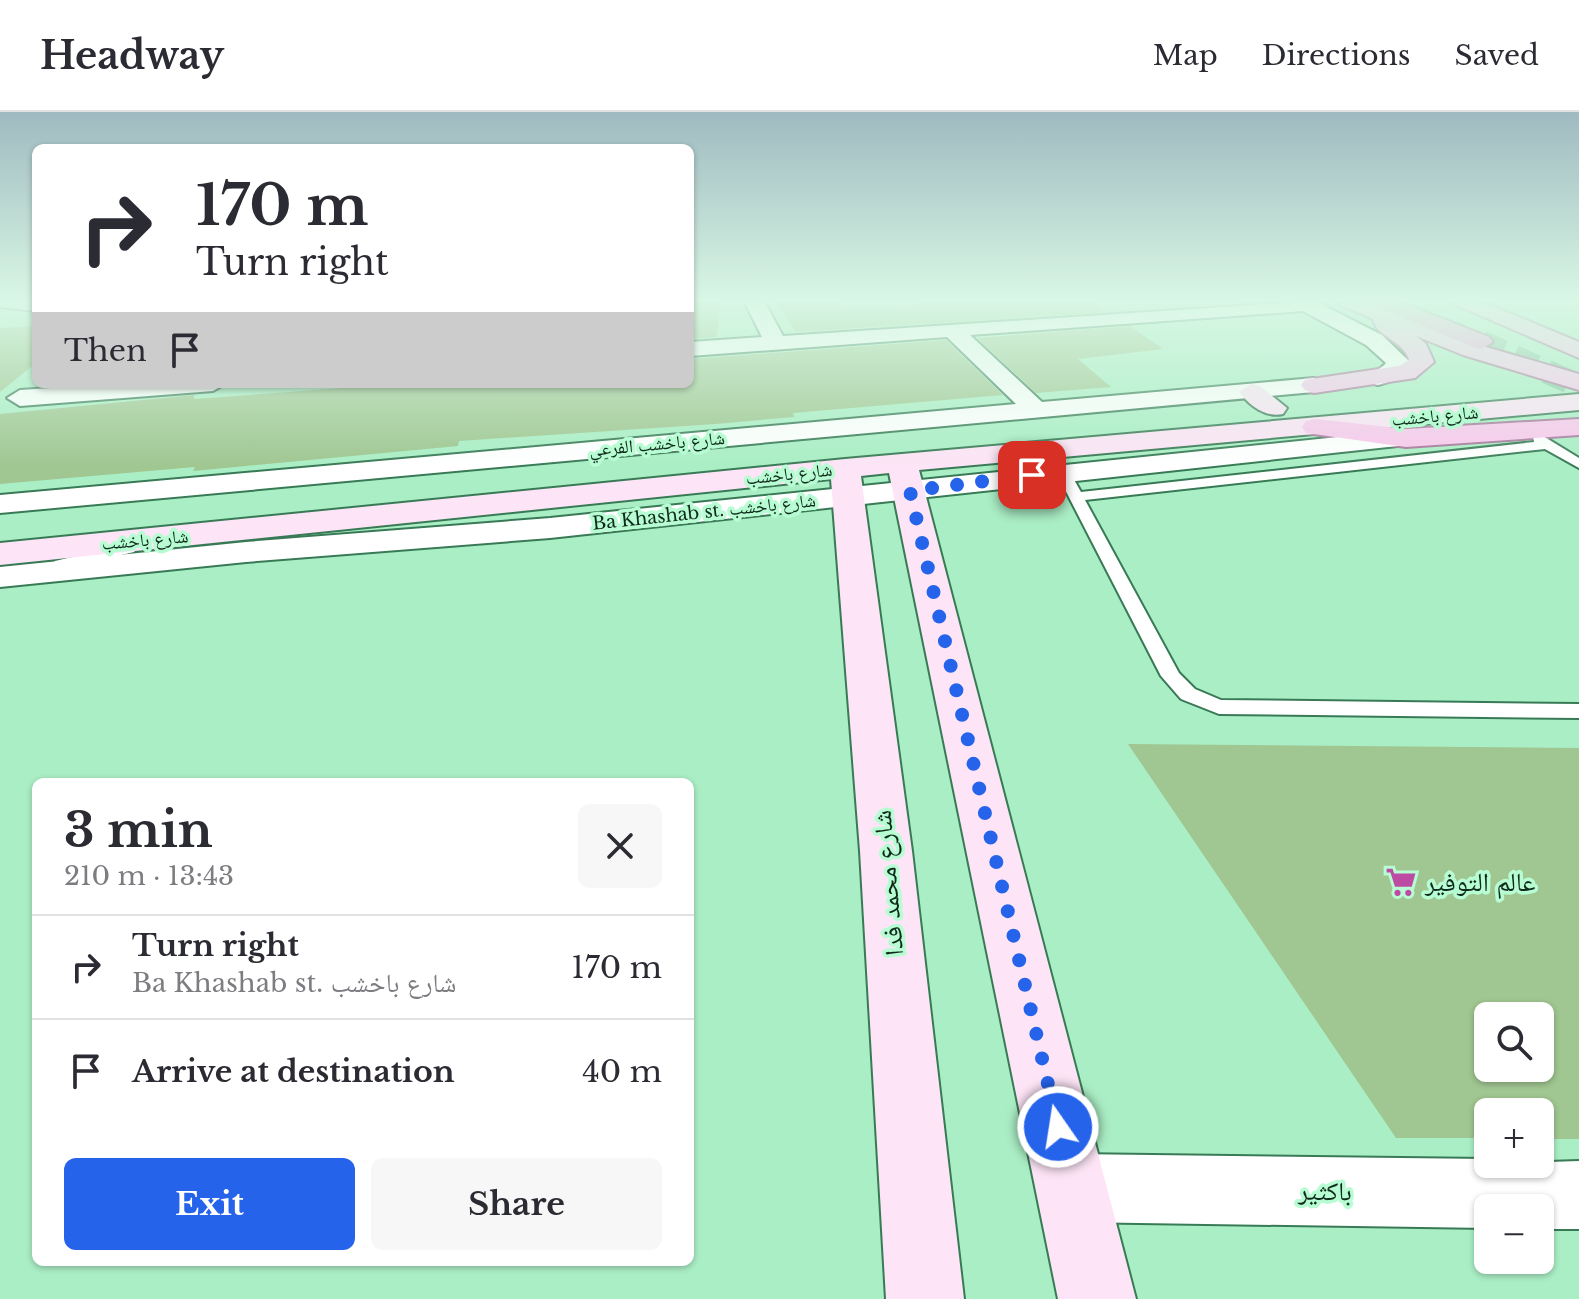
<!DOCTYPE html>
<html lang="en">
<head>
<meta charset="utf-8">
<style>
  body { margin:0; font-family:"Libre Baskerville","Noto Naskh Arabic",serif; background:#f7f7f7; color:#2b2b33; height:100vh; display:flex; flex-direction:column; font-size:30px; white-space:nowrap }
  * { box-sizing:border-box; margin:0 }
  p { font-size:26px; color:#7c7c81 }
  .icon { flex:none; width:44px; height:44px; fill:none; stroke:currentColor; stroke-width:2; stroke-linecap:round; stroke-linejoin:round }
  .map { position:relative; flex:1; overflow:hidden }
  .panel { position:absolute; left:32px; top:666px; width:662px; height:488px; display:flex; flex-direction:column; background:#fff; border-radius:12px; box-shadow:0 2px 6px #0004 }
  .panel>* { flex:none }
  .guide { position:absolute; left:32px; top:32px; width:662px; height:244px; border-radius:12px; box-shadow:0 2px 6px #0004; background:#fff; color:#2b2b33; overflow:hidden }
  .controls { position:absolute; left:1474px; top:890px; display:grid; gap:16px }
  .controls a { display:grid; place-items:center; width:80px; height:80px; border-radius:12px; background:#fff; box-shadow:0 2px 6px #0004; font-size:40px }
  .pin { position:absolute; display:grid; place-items:center; width:68px; height:68px; color:#fff; margin:-34px; border-radius:16px; box-shadow:0 4px 12px #0006 }
  .me { position:absolute; width:88px; margin:-44px; rotate:347deg; stroke-linejoin:round; filter:drop-shadow(0 0 6px #0008) }
  .turn { display:flex; align-items:center; gap:28px; height:168px; padding:0 32px; font-size:36px }
  .turn .icon { width:104px; height:104px; stroke-width:2.5 }
  .turn b { display:block; font-size:56px; line-height:68px }
  .then { display:flex; align-items:center; height:76px; padding:0 32px; background:#0003; gap:16px; font-size:30px }
  .round { display:grid; place-items:center; flex:none; width:84px; height:84px; border-radius:12px; background:#f7f7f7 }
  .summary { display:flex; align-items:center; justify-content:space-between; height:136px; padding:0 32px }
  h1 { font-size:48px; font-weight:700; line-height:60px }
  .action { display:flex; gap:16px; margin-top:auto; padding:16px 32px }
  .action a { flex:1; height:92px; border-radius:12px; background:#2563eb; color:#fff; font-size:32px; font-weight:700; line-height:92px; text-align:center }
  .action a+a { background:#f7f7f7; color:#2b2b33 }
  ul { padding:0; list-style:none }
  li { display:flex; align-items:center; gap:24px; height:104px; padding:0 32px; border-top:2px solid #e1e1e2 }
  li div { flex:1 }
  li b { display:block; font-size:30px }
  li em { font-style:normal }
  header { display:flex; align-items:center; gap:48px; box-sizing:border-box; height:112px; padding:0 40px; background:#fff; border-bottom:2px solid #e1e1e2 }
  header strong { font-size:38px }
  nav { display:flex; gap:44px; margin-inline-start:auto; font-size:28px }
  .map>svg:first-child { display:block }
  .building { fill:#a0c691; fill-rule:evenodd }
  .lines { fill:none; stroke-linecap:round; stroke-linejoin:round }
  .highway-tunnel { stroke:#8bc7a3; stroke-width:24; stroke-dasharray:24 12; stroke-linecap:butt }
  .lane-casing { stroke:#397a56; stroke-width:4 }
  .street-casing { stroke:#397a56; stroke-width:4 }
  .secondary-casing { stroke:#397a56; stroke-width:4 }
  .primary-casing { stroke:#a6799c; stroke-width:4 }
  .highway-casing { stroke:#a6799c; stroke-width:4 }
  .lane { fill:#fff; fill-rule:evenodd }
  .street { fill:#fff; fill-rule:evenodd }
  .secondary { fill:#fde4f6; fill-rule:evenodd }
  .primary { fill:#fac8ed; fill-rule:evenodd }
  .highway { fill:#f7a4e1; fill-rule:evenodd }
  .route { stroke:#2563eb; stroke-width:14; stroke-dasharray:0 25.2 }
  .labels { text-anchor:middle; dominant-baseline:central; stroke-width:7; stroke-linejoin:round; paint-order:stroke }
  .far-street-label { font-size:18px; fill:#0f2a1b; stroke:#b7fcd2 }
  .near-poi-label { font-size:26px; fill:#0f2a1b; stroke:#b7fcd2; text-anchor:start }
  .near-street-label { font-size:26px; fill:#0f2a1b; stroke:#b7fcd2 }
</style>
</head>
<body>
<header>
<strong>Headway</strong>
<nav><a>Map</a><a>Directions</a><a>Saved</a></nav>
</header>
<div class="map">
<svg width="1579" height="1187" viewBox="0 0 1579 1187">
  <rect width="100%" height="100%" fill="#aaeec5"/>
  <!-- building -->
  <g class="building">
    <path d="M690,189H721L717,225L690,227Z"/>
    <path d="M775,189H835L844,197L923,192L920,189H1093L1108,200L796,220Z"/>
    <path d="M36,214V251L0,280V216Z"/>
    <path d="M1130,214L1163,237L1078,247L1111,275L1036,281L977,226Z"/>
    <path d="M946,228L1003,283L793,301L794,305L715,312L459,329L458,334L193,359L195,355L0,372V302L194,283V287L397,272H690V247Z"/>
    <path d="M1128,632L1579,636V1027H1540V1000H1488V1026H1396ZM1488,904H1540V956H1488Z"/>
  </g>
  <g class="lines">
    <!-- highway-tunnel -->
    <path class="highway-tunnel" d="M1481,230L1579,274"/>
    <!-- lane casing -->
    <g class="lane-casing">
      <g id="lane">
        <path d="M1533,324H1543L1579,346V356L1545,337L1085,388L1179,561L1195,577L1221,588L1579,592V606L1219,602L1181,587L1161,564L1056,360L1068,357L1081,380L1534,330Z"/>
        <path d="M128,432L136,437L134,440L61,457L53,452L55,449Z"/>
      </g>
    </g>
    <!-- street casing -->
    <g class="street-casing">
      <g id="street">
        <path d="M0,189H36V199L0,195Z"/>
        <path d="M744,189H764L783,224L1315,189L1382,223L1410,250L1398,267L1378,273L1370,271L1366,266C1371,258 1380,259 1386,251L1366,233L1303,199L970,223L1042,290L1314,266L1326,273L1314,280L0,401V383L1016,292L947,225L690,244V230L762,225Z"/>
        <path d="M111,272H225L213,279L20,294L7,286L20,278Z"/>
        <path d="M1406,318L1416,320L1420,326L1416,332L550,426L246,450L0,475V455L246,430L550,406Z"/>
        <path d="M1072,1042L1488,1047V1052L1579,1049V1117H1540V1096H1488V1116L1072,1110L1048,1100L1038,1076L1048,1052Z"/>
      </g>
    </g>
    <!-- secondary casing -->
    <g class="secondary-casing">
      <g id="secondary">
        <path d="M1252,272L1261,275L1287,296L1283,302C1266,306 1250,294 1239,280Z"/>
        <path d="M1579,282V298L919,358L1136,1187H1058L889,361L861,364L912,739L964,1187H886L860,739L831,367L0,453V431L845,347Z"/>
      </g>
    </g>
    <!-- primary casing -->
    <g class="primary-casing">
      <g id="primary">
        <path d="M1337,189H1365L1479,233L1579,262V278L1463,243L1416,224L1426,232L1434,250L1415,266L1314,281L1305,278L1301,273L1305,268L1399,254L1409,248C1404,229 1375,224 1373,207L1340,193Z"/>
        <path d="M1453,189H1480L1579,230V246L1456,193Z"/>
        <path d="M1316,307L1406,317L1579,307V323L1406,335L1306,321L1302,315L1306,309Z"/>
      </g>
    </g>
    <!-- highway casing -->
    <g class="highway-casing">
      <path id="highway" d="M1370,189H1398L1489,225L1493,230L1481,237L1473,235L1373,193Z"/>
    </g>
    <!-- lane -->
    <use href="#lane" class="lane"/>
    <!-- street -->
    <use href="#street" class="street"/>
    <!-- secondary -->
    <use href="#secondary" class="secondary"/>
    <!-- primary -->
    <use href="#primary" class="primary"/>
    <!-- highway -->
    <use href="#highway" class="highway"/>
  </g>
  <!-- sky -->
  <linearGradient id="sky" x2="0" y2="1"><stop stop-color="#9fbac0"/><stop offset="0.53" stop-color="#d9f7e5"/><stop offset="1" stop-color="#d9f7e5" stop-opacity="0"/></linearGradient>
  <rect width="1579" height="355" fill="url(#sky)"/>
  <g class="lines">
    <!-- route -->
    <path class="route" d="M1032,363L910,379L1058,1015"/>
  </g>
  <!-- icons -->
  <defs>
    <g id="supermarket-bare" transform="scale(2.4)"><path d="M-6-5.5h2.5l.6 2H6L4.5 2H-2.5L-4.4-4H-6ZM-1.5 3.2a1.3 1.3 0 1 0 .1 0ZM3 3.2a1.3 1.3 0 1 0 .1 0Z" fill="#bd4aa3" stroke="#b7fcd2" stroke-width="2.5" paint-order="stroke"/></g>
  </defs>
  <g fill-rule="evenodd">
    <use href="#supermarket-bare" x="1401" y="770"/>
  </g>
  <g class="labels">
    <!-- far-street labels -->
    <g class="far-street-label">
      <text transform="translate(1435 304) rotate(-5)">شارع باخشب</text>
      <text transform="translate(657 332) rotate(-5)">شارع باخشب الفرعي</text>
      <text transform="translate(789 362) rotate(-6)">شارع باخشب</text>
      <text transform="translate(704 400) rotate(-6)">Ba Khashab st. شارع باخشب</text>
      <text transform="translate(145 428) rotate(-5)">شارع باخشب</text>
    </g>
    <!-- near-poi labels -->
    <g class="near-poi-label">
      <text x="1425" y="770">عالم التوفير</text>
    </g>
    <!-- near-street labels -->
    <g class="near-street-label">
      <text transform="translate(888 771) rotate(-95)">شارع محمد فدا</text>
      <text transform="translate(1325 1079) rotate(1)">باكثير</text>
    </g>
  </g>
</svg>
<div class="controls">
<a><svg class="icon" aria-label="search" viewBox="0 0 24 24"><circle cx="10" cy="10" r="6"/><path d="M15 15l6 6"/></svg></a>
<a>+</a>
<a>−</a>
</div>
<div class="pin" style="left:1032px;top:363px;background:#d93025"><svg class="icon" aria-label="arrive" viewBox="0 0 24 24"><path d="M6 21V4h12l-3 4 3 4H6"/></svg></div>
<svg class="me" style="left:1058px;top:1015px" viewBox="-20 -20 40 40"><circle r="17" fill="#2563eb" stroke="#fff" stroke-width="3"/><path d="M0-11L8 9 0 5-8 9z" fill="#fff"/></svg>
<div class="guide">
<div class="turn"><svg class="icon" aria-label="right" viewBox="0 0 24 24"><path d="M7 20v-9h11M14 6l5 5-5 5"/></svg><div><b>170 m</b>Turn right</div></div>
<div class="then">Then<svg class="icon" aria-label="arrive" viewBox="0 0 24 24"><path d="M6 21V4h12l-3 4 3 4H6"/></svg></div>
</div>
<section class="panel">
<div class="summary"><div><h1>3 min</h1><p>210 m · 13:43</p></div><a class="round"><svg class="icon" aria-label="close" viewBox="0 0 24 24"><path d="M6 6l12 12M18 6L6 18"/></svg></a></div>
<ul>
<li><svg class="icon" aria-label="right" viewBox="0 0 24 24"><path d="M7 20v-9h11M14 6l5 5-5 5"/></svg><div><b>Turn right</b><p>Ba Khashab st. شارع باخشب</p></div><em>170 m</em></li>
<li><svg class="icon" aria-label="arrive" viewBox="0 0 24 24"><path d="M6 21V4h12l-3 4 3 4H6"/></svg><div><b>Arrive at destination</b></div><em>40 m</em></li>
</ul>
<div class="action"><a>Exit</a><a>Share</a></div>
</section>
</div>
</body>
</html>
